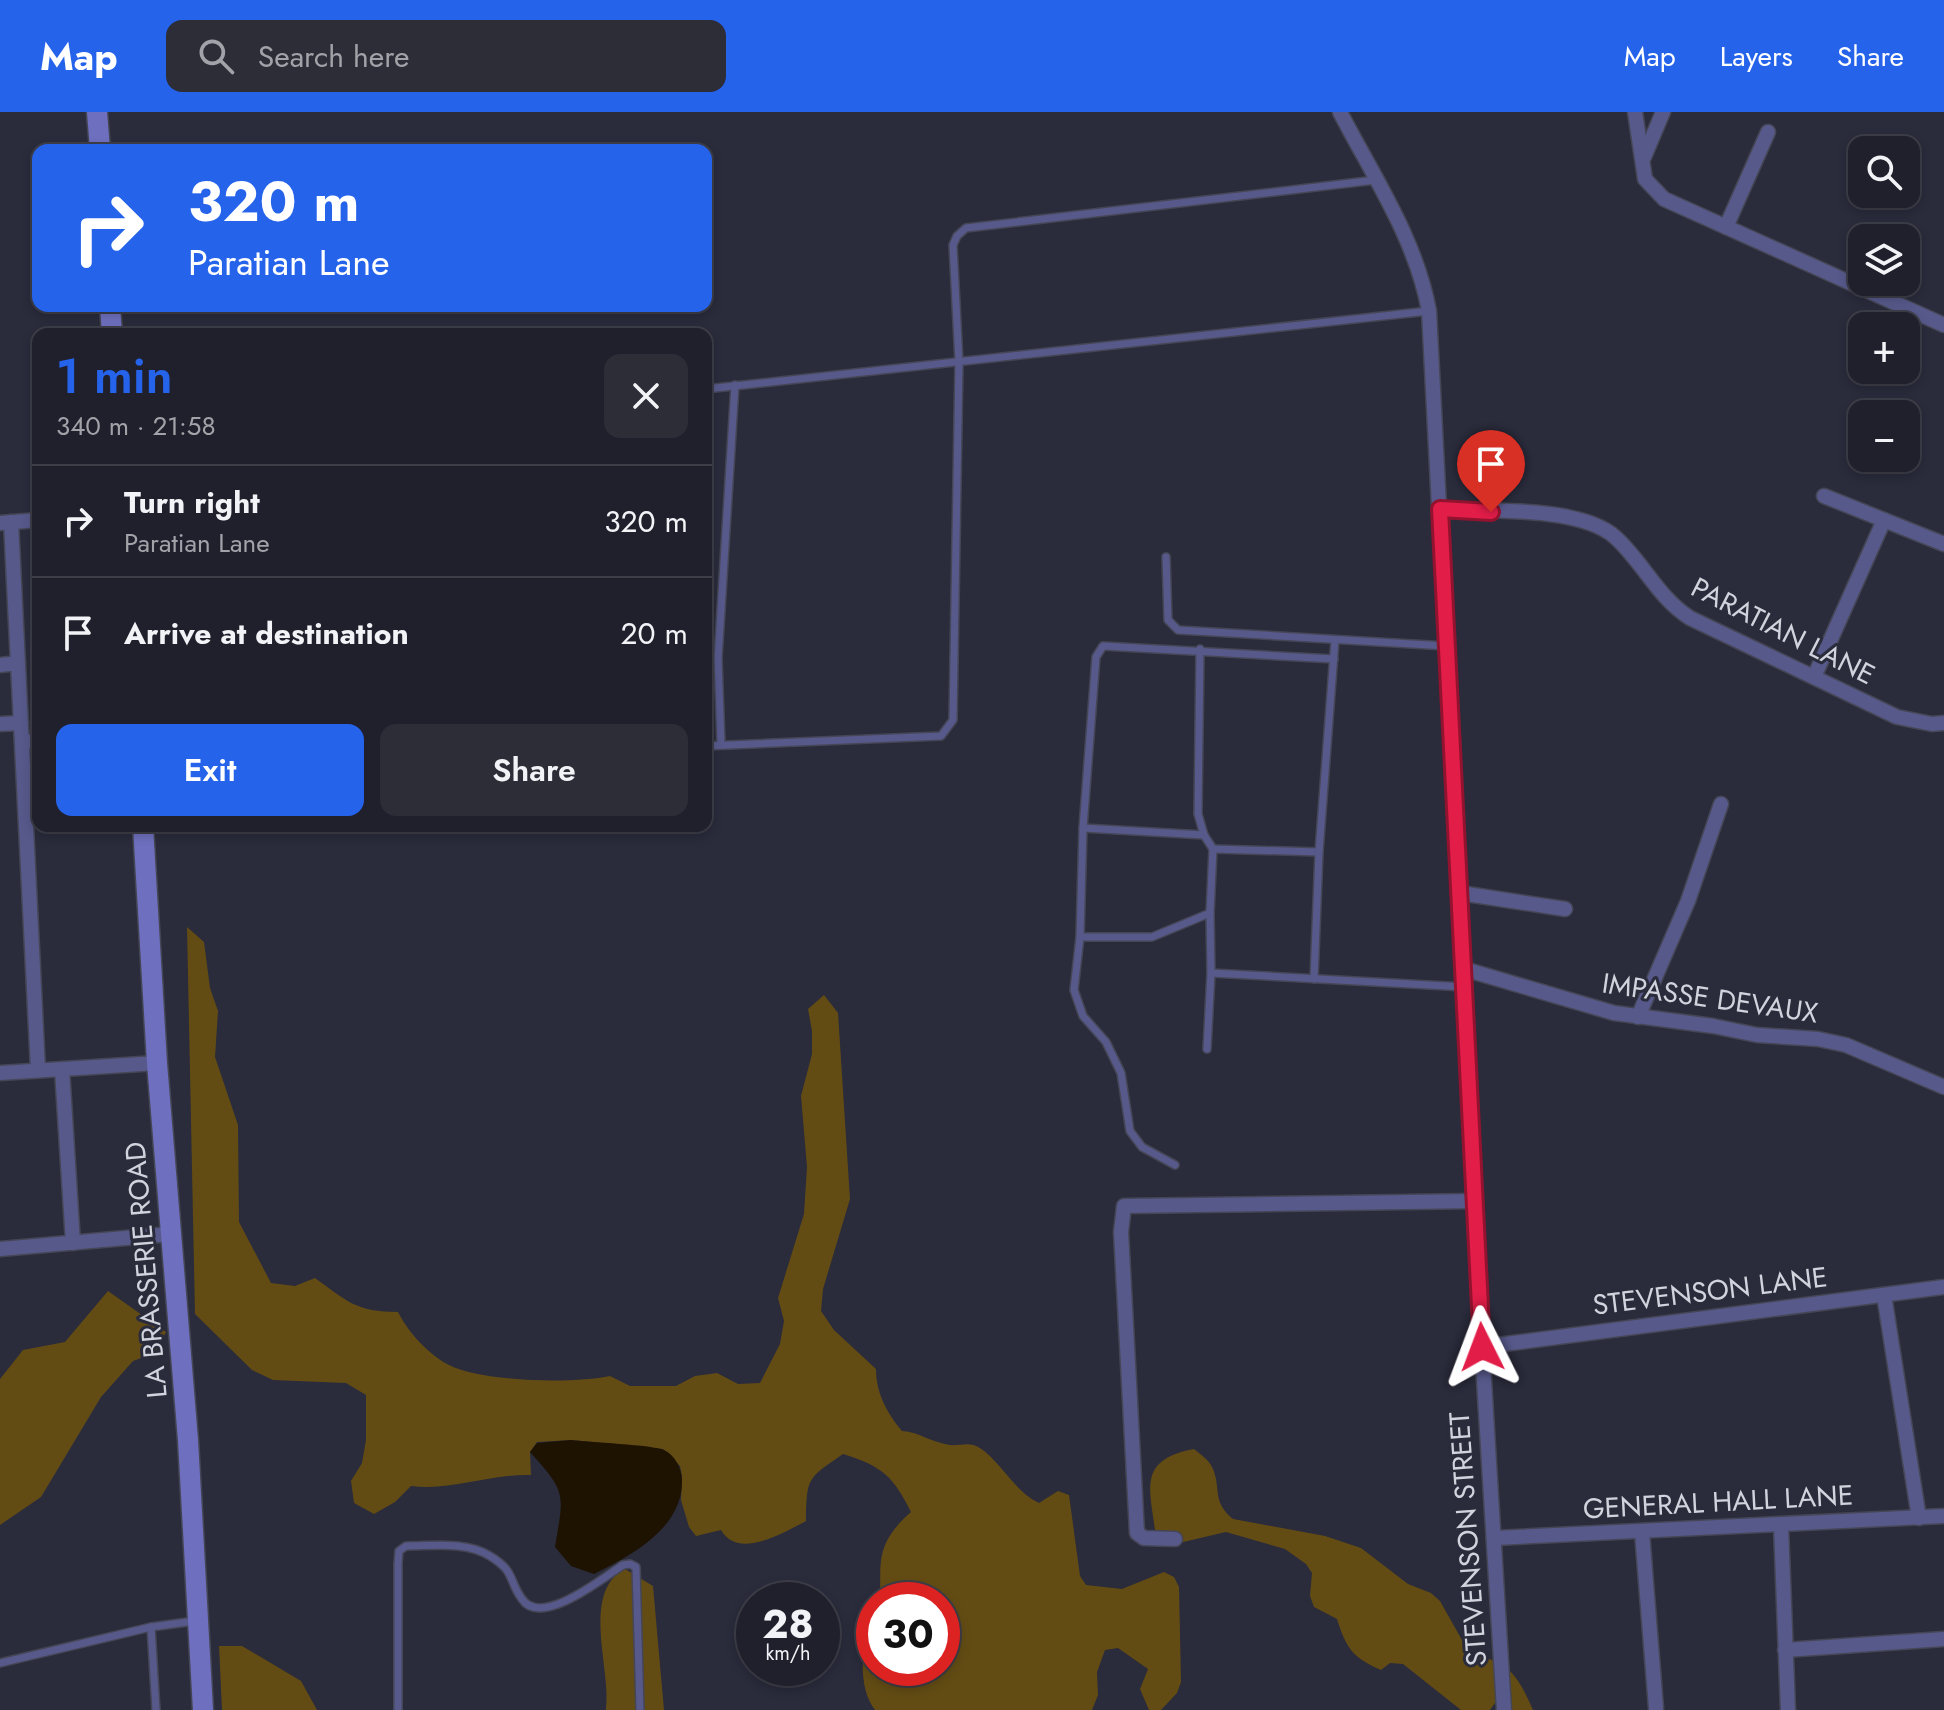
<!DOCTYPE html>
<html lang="en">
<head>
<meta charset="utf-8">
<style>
  body { margin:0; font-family:Jost,sans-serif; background:#2d2d38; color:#f1f3f6; height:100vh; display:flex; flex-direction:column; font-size:30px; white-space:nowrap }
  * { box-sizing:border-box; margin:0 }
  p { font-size:26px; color:#a2a3a9 }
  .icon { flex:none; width:44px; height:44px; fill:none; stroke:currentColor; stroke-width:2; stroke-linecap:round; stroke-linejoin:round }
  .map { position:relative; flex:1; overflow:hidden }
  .side { position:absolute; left:32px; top:216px; width:680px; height:504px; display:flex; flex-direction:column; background:#20202c; border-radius:16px; box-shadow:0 4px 12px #0003,0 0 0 2px #3d3e48 }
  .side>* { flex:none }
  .top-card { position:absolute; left:32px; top:32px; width:680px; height:168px; border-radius:16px; box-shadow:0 4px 12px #0003,0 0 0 2px #3d3e48; background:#2563eb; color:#fff; overflow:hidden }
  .tools { position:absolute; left:1848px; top:24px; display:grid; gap:16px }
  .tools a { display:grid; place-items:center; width:72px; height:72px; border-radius:16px; background:#20202c; box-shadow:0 4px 12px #0003,0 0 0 2px #3d3e48; font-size:40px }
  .speed { position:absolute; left:736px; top:1470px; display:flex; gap:16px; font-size:40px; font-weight:700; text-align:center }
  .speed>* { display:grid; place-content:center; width:104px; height:104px; border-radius:50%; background:#20202c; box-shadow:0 4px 12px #0003,0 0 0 2px #3d3e48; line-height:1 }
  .speed small { font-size:20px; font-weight:400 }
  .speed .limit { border:12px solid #d22; background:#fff; color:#111 }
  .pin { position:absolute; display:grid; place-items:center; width:68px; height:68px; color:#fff; margin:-82px -34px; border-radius:50% 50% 50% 0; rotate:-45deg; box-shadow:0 0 8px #0007 }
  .pin .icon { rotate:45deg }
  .me { position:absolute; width:88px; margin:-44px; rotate:357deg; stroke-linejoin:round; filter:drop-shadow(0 0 6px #0008) }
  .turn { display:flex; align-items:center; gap:28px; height:168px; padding:0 24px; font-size:36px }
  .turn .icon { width:104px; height:104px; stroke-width:2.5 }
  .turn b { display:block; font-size:56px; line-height:68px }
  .round { display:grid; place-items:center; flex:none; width:84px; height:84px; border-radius:16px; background:#2d2d38 }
  .summary { display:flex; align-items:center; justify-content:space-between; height:136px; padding:0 24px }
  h1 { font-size:48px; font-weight:600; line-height:60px; color:#2563eb }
  .button { display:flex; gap:16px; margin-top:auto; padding:16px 24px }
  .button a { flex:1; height:92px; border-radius:16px; background:#2563eb; color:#fff; font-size:32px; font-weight:600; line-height:92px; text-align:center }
  .button a+a { background:#2d2d38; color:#f1f3f6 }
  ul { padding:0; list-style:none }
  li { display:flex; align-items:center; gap:24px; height:112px; padding:0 24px; border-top:2px solid #3d3e48 }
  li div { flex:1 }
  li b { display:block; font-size:30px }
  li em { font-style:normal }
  header { display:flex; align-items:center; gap:48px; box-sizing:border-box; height:112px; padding:0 40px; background:#2563eb; color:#fff }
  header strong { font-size:38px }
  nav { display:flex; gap:44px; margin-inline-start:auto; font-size:28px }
  .search { width:560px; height:72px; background:#2d2d38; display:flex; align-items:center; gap:20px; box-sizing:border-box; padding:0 28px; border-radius:16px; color:#a2a3a9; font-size:30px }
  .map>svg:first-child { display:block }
  .green { fill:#634c14 }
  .water { fill:#1e1300 }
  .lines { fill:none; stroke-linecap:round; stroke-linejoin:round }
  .service-casing { stroke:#454655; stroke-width:10 }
  .minor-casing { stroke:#454655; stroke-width:17 }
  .secondary-casing { stroke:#454655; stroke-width:23 }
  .service { stroke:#57598b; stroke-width:7 }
  .minor { stroke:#57598b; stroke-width:14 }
  .secondary { stroke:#6e70bf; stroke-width:20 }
  .route-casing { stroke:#92132f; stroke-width:20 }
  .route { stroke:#e11d48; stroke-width:14 }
  .labels { text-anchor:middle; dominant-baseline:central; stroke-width:6; stroke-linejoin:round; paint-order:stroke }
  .street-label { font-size:28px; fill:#d1d3dd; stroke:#2a2b3b }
</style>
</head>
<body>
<header>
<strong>Map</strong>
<div class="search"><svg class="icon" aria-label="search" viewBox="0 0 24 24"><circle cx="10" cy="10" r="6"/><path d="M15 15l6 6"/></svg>Search here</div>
<nav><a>Map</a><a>Layers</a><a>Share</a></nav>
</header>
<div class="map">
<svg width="1944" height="1598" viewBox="0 0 1944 1598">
  <rect width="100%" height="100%" fill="#2a2b3b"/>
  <!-- green -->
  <g class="green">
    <path d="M187,815L204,830L210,876L218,899L215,945L238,1013L239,1110L271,1171L295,1174L315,1166C347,1189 356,1200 398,1200C408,1220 429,1243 449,1253C483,1270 573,1272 610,1264L630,1274H676L695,1264L717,1261L738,1272L760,1271L780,1232L784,1209L778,1186L804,1102L807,1055L801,984L812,942V919L808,897L824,883L838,901L850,1087L823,1177L821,1199L834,1218L876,1257C876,1281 887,1301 902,1319C919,1320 933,1331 950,1333C960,1334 970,1329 980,1336C1002,1351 1014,1379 1039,1391L1058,1379L1069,1383L1080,1464L1086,1473L1122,1477L1164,1460L1174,1465L1179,1475L1181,1570L1177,1581L1161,1598H1149L1140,1577L1148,1557L1118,1536L1105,1538L1097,1560L1098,1583L1092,1598H875C855,1572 863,1525 874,1497V1556H942V1488H878C882,1475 879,1462 881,1449C883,1429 896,1413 911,1400C893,1364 882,1354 843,1342C807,1367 807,1365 806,1409C783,1421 738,1448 721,1418L696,1424L689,1415L681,1388L682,1365L680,1354L663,1337L571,1328L537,1330L530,1340L531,1363C488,1362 453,1379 411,1374L395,1390L374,1402L354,1391L351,1369L362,1351L366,1328V1283L346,1271L273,1268L252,1258L195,1202Z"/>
    <path d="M108,1179L166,1220L155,1241L133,1249L101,1285L41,1385L0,1413V1267L23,1238L65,1230Z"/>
    <path d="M1194,1337C1200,1342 1209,1348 1212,1355C1222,1376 1211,1389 1233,1407L1325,1424L1361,1436L1408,1472L1431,1481L1440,1489L1471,1544C1508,1546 1519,1566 1533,1598H1505L1495,1591L1490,1598H1461L1403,1552L1390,1551L1381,1558C1353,1546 1346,1536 1337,1507L1314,1495L1310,1484L1312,1461L1306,1452L1285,1437L1226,1420L1166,1434L1156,1426C1151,1379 1135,1348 1194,1337Z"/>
    <path d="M625,1457L653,1474L664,1598H606C612,1558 580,1480 625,1457Z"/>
    <path d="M219,1534H242L301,1569L317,1598H222Z"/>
  </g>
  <!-- water -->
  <path class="water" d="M571,1328C587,1330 654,1333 664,1338C675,1343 682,1357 682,1368C683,1416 632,1443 594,1462L571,1454L555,1435C564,1381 567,1381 530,1340L537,1331Z"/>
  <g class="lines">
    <!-- service casing -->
    <g class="service-casing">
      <g id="service">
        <path d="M706,277L1429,199"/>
        <path d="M1166,445L1168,508L1178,518L1446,534"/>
        <path d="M1200,537L1198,702L1204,723L1213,737L1210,801L1211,861L1207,937"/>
        <path d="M721,633L718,546L735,273"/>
        <path d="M706,634L941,624L953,608L959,250L953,133L957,124L966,116L1376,68"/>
        <path d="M1083,716L1204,723"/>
        <path d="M1213,737L1319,740"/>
        <path d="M1210,801L1152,825H1080L1083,716L1096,545L1103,534L1334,547"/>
        <path d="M1080,825L1074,878L1083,904L1106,930L1121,961L1130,1019L1142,1035L1175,1053"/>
        <path d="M1211,861L1465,875"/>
        <path d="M1314,867L1319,740L1335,528"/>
        <path d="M151,1515L156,1598"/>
        <path d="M0,1551L151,1515L195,1509"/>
        <path d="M398,1598V1452L399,1439L406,1434C433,1434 466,1429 490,1444C516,1460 508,1468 522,1487C541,1516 603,1466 623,1453L630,1452L636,1455L640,1598"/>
      </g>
    </g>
    <!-- minor casing -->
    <g class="minor-casing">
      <g id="minor">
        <path d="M1340,0C1373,64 1416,127 1429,199L1482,1235L1504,1598"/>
        <path d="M1635,0L1645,67L1664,87L1944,213"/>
        <path d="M1644,45L1663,0"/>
        <path d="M1726,115L1768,20"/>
        <path d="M1824,384L1944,432"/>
        <path d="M1440,397C1485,399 1581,394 1615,425C1643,450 1658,486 1690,506L1897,605L1932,612L1944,611"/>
        <path d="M11,410L38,958"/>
        <path d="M0,411L38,408"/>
        <path d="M0,553L18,551"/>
        <path d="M1814,565L1884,408"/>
        <path d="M0,612L21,611"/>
        <path d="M22,630L38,629"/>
        <path d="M1460,781L1565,797"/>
        <path d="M1464,857L1614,901L1713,914L1757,923L1818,927L1846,933L1944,975"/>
        <path d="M1638,905L1688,789L1721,692"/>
        <path d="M62,957L73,1131"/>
        <path d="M0,961L157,951"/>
        <path d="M0,1137L171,1122"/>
        <path d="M1884,1183L1919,1406"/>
        <path d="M1482,1235L1944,1175"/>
        <path d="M1781,1414L1788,1598"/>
        <path d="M1642,1420L1656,1596"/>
        <path d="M1495,1426L1944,1404"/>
        <path d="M1175,1427L1144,1426L1137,1421L1121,1120L1124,1094L1475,1089"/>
        <path d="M1785,1538L1944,1527"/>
      </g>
    </g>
    <!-- secondary casing -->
    <g class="secondary-casing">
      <g id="secondary">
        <path d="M97,0L100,38"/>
        <path d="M110,194L112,222"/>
        <path d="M143,714L157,951L188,1328L203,1598"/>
      </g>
    </g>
    <!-- service -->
    <use href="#service" class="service"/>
    <!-- minor -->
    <use href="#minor" class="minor"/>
    <!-- secondary -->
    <use href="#secondary" class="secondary"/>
  </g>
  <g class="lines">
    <!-- route casing -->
    <g class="route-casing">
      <path id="route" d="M1482,1235L1440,397L1491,400"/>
    </g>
    <!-- route -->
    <use href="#route" class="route"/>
  </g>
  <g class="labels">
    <!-- street labels -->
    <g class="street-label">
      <text transform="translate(1783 519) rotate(27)">PARATIAN LANE</text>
      <text transform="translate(1710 886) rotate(8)">IMPASSE DEVAUX</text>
      <text transform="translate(146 1158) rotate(-95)">LA BRASSERIE ROAD</text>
      <text transform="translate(1710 1179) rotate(-7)">STEVENSON LANE</text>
      <text transform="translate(1718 1390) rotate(-3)">GENERAL HALL LANE</text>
      <text transform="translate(1468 1427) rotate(-94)">STEVENSON STREET</text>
    </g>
  </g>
</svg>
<div class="tools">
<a><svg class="icon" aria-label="search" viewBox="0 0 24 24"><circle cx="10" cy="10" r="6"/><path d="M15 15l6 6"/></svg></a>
<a><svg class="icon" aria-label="layers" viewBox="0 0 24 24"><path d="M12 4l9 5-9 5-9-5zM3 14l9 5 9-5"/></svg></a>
<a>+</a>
<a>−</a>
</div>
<div class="speed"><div>28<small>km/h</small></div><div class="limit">30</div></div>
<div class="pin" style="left:1491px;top:400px;background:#d93025"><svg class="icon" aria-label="arrive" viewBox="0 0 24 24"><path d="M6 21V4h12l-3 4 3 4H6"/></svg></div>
<svg class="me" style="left:1482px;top:1235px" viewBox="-20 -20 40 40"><path d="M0-17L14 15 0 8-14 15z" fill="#e11d48" stroke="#fff" stroke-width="4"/></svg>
<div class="top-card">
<div class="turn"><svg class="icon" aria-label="right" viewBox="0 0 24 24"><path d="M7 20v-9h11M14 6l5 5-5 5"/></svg><div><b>320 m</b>Paratian Lane</div></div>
</div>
<section class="side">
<div class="summary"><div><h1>1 min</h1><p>340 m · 21:58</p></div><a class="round"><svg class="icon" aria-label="close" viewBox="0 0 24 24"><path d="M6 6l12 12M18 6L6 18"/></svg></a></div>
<ul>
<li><svg class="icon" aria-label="right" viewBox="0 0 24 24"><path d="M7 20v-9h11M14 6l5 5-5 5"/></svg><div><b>Turn right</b><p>Paratian Lane</p></div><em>320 m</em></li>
<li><svg class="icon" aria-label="arrive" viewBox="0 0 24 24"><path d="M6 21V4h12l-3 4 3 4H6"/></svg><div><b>Arrive at destination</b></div><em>20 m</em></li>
</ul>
<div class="button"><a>Exit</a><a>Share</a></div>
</section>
</div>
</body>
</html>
